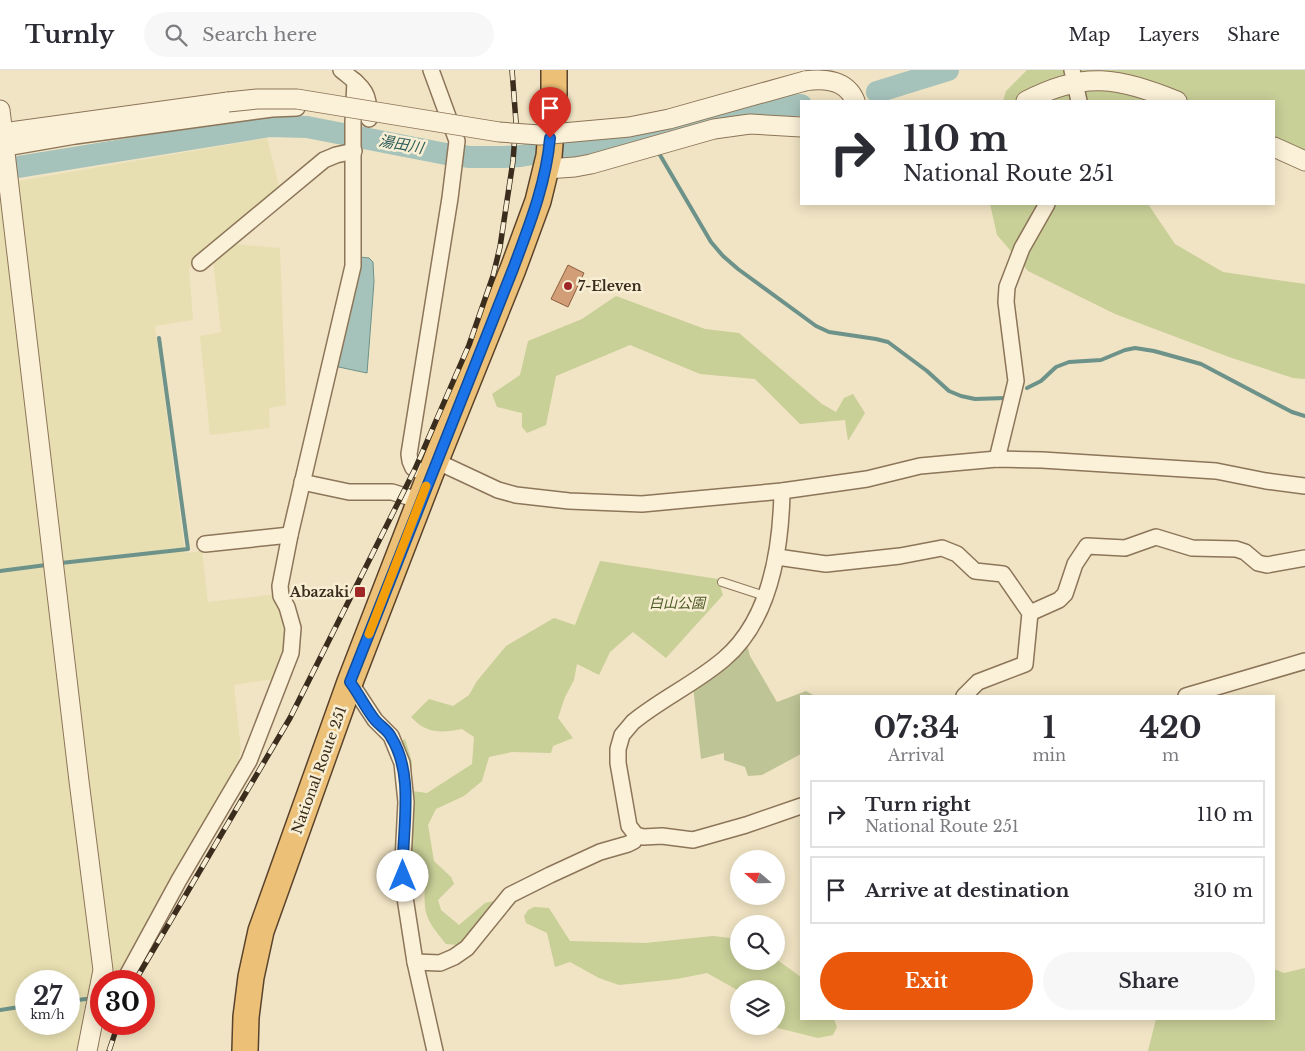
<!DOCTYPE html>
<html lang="en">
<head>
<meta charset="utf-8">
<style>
  body { margin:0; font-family:"Libre Baskerville","Noto Sans JP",serif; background:#f7f7f7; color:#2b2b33; height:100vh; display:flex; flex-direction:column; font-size:19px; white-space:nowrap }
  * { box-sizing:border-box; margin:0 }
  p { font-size:16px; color:#7c7c81 }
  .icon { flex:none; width:28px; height:28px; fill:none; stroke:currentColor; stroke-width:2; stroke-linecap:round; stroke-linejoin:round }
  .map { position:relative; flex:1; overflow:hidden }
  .panel { position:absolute; left:800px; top:625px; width:475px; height:325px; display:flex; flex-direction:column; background:#fff; border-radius:0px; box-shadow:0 2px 12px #0003 }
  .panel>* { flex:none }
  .hud { position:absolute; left:800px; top:30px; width:475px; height:105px; border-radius:0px; box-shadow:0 2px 12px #0003; background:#fff; color:#2b2b33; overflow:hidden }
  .needle { width:32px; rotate:290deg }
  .buttons { position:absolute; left:730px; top:780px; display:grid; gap:10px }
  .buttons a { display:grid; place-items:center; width:55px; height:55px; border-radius:50%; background:#fff; box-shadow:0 2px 12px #0003; font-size:25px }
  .speed { position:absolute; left:15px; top:900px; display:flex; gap:10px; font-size:25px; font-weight:700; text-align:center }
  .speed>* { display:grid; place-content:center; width:65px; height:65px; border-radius:50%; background:#fff; box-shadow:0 2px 12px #0003; line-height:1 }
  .speed small { font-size:12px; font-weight:400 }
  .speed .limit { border:8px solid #d22; background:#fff; color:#111 }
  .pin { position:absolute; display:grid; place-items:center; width:42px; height:42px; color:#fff; margin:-51px -21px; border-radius:50% 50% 50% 0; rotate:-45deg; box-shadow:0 0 5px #0007 }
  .pin .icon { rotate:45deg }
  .me { position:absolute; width:55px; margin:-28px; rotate:0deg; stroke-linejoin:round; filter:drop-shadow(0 0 4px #0008) }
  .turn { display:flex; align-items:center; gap:18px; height:105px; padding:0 20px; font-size:22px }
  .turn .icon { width:65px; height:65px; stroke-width:2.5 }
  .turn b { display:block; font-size:35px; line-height:42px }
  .eta { display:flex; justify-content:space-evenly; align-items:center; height:85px; text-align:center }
  .eta b { font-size:30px; font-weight:700; line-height:35px }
  .primary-button { display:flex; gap:10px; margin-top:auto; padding:10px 20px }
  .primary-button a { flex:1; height:58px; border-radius:30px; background:#ea580c; color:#fff; font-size:20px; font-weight:700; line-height:58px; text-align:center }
  .primary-button a+a { background:#f7f7f7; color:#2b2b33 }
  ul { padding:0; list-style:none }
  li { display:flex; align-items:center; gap:15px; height:68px; margin:0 10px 8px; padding:0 10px; border:2px solid #e1e1e2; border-radius:0px }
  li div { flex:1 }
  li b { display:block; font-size:19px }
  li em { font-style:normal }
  header { display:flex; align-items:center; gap:30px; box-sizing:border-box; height:70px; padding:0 25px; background:#fff; border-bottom:1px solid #e1e1e2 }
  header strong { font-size:24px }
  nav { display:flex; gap:28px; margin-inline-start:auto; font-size:18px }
  .search { width:350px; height:45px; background:#f7f7f7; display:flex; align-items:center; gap:12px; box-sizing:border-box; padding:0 18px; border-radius:28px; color:#7c7c81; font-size:19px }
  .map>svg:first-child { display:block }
  .farmland { fill:#e7dfb1; fill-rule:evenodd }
  .green { fill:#c8cf97 }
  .cemetery { fill:#bec496 }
  .water { fill:#a6c3bb; stroke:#6c928a }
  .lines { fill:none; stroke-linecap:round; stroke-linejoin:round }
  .stream { stroke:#6c928a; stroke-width:4 }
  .river { stroke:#a6c3bb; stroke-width:22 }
  .building { fill:#d19e78; stroke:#8d5e3e }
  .service-casing { stroke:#8c7559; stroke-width:10 }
  .minor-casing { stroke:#8c7559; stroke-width:18 }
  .tertiary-casing { stroke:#8c7559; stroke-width:21 }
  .trunk-casing { stroke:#5a432d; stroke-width:28 }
  .service { stroke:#fbf1d8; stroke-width:8 }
  .minor { stroke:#fbf1d8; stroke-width:15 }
  .tertiary { stroke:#fbf1d8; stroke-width:19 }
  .trunk { stroke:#ecc076; stroke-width:25 }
  .rail-casing { stroke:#3b2d1e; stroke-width:5.5 }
  .rail { stroke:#f7eed4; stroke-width:4; stroke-dasharray:11; stroke-linecap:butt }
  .tertiary-bridge-casing { stroke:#8c7559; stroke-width:21; stroke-linecap:butt }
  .tertiary-bridge { stroke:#fbf1d8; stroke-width:19 }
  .route-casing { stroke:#114b97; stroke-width:12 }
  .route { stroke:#1a73e8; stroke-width:9 }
  .slow { stroke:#f59e0b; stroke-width:9 }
  .poi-dot { fill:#9f2726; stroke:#f7eed4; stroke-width:2 }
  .labels { text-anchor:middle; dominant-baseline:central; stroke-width:5; stroke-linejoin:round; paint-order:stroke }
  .poi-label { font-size:14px; font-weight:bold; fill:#3b2d1e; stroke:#f7eed4; text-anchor:start }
  .park-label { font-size:14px; font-style:italic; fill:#4b5923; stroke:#f7eed4 }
  .street-label { font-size:14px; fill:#3b2d1e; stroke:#f7eed4 }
  .water-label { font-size:15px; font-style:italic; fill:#2c5c5a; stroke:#f7eed4 }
</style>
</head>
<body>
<header>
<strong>Turnly</strong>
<div class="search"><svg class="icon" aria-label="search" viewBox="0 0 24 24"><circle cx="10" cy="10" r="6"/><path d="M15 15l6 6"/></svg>Search here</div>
<nav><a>Map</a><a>Layers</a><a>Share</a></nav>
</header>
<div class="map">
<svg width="1305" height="981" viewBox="0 0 1305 981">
  <rect width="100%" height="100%" fill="#f1e4c4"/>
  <!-- farmland -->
  <g class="farmland">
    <path d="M267,68L280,120L189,198L193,250L155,256L185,483L202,481L208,532L277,524L286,562L284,580L273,609L234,615L241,680L236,699L117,904L111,903L18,111Z"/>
    <path d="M0,127L94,903L77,981H0ZM26,911H69V954H26Z"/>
    <path d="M233,174L280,178L286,335L269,338L270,358L210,365L200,266L221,262L213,191Z"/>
  </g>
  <!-- green -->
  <g class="green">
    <path d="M1027,0H1305V80L1274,84V31H1003L1006,21Z"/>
    <path d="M990,134H1148L1175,174L1223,202L1305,214V309L1293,308L1229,287L1115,244L1028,201L997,165Z"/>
    <path d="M616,226L705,259L739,263L822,334L836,342L844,328L853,324L865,343L848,371L845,350L800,354L755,309L700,304L630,275L556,306L546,355L527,363L522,357V343L497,337L492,324L520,305L528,271L582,249Z"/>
    <path d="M600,491L718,509L723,525L666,588L633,562L610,582L599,605L577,594L574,610L565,627L558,648L573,668L553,676L551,683L512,682L489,687L482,711L464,726L436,739L428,755L434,791L451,807L454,814L438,830L441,840L459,855L485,833L501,829L469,868L457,875L446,874C427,850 423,846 425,814L406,802L399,673L405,669L412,692V721L427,723L472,694L474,667L462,659C440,663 427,664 411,647L429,629L453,636L469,625L477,611L506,576L554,548L575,555Z"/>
    <path d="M534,837L549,838L570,871L645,873L713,866L739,869V891H776V889L801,907V949H834L837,957L833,965L818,968L774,957L776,956V919H739V921L707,903L677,909L619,915L599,908L570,892L555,897L547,863L526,853L524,846L528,840Z"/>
    <path d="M1305,898V981H1148L1156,949H1274V899L1284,903Z"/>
  </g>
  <!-- cemetery -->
  <path class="cemetery" d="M746,571L750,586L777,632L806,621L815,626H801V684L762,705L748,706L745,697L724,690V683L701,689L693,616Z"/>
  <!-- water -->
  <path class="water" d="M359,187L369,188L373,192L374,212L367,303L334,296Z"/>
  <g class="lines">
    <!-- stream -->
    <g class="stream">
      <path d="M647,65L650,69"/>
      <path d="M660,85L711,172L723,186L738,199L816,256L829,262L876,269L888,272L927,301L949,321L961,326L975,329L1006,328"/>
      <path d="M1027,318L1041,311L1056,297L1069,292L1101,290L1125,280L1135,278L1154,281L1201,294L1292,342L1305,346"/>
      <path d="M61,493L188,479L159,268"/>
      <path d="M0,501L46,495"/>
      <path d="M69,931L86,929"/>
      <path d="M0,940L26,936"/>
    </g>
    <!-- river -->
    <g class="river">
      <path d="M877,22L948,0"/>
      <path d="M0,100L270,56L307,57L446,84L470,87H503L521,86L579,76L605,74L767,37L801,35"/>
    </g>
  </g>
  <!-- building -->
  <path class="building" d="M568,195L584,203L568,237L551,229Z"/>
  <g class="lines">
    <!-- service casing -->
    <g class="service-casing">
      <path id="service" d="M722,512L765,526"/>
    </g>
    <!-- minor casing -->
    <g class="minor-casing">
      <g id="minor">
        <path d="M341,0C362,17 370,20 369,49"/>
        <path d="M1072,0L1079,31"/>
        <path d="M0,79L75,66L272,39L297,38"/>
        <path d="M200,193L324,90L336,85L354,81"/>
        <path d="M997,389L1016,311L1006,232L1007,217L1022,178L1047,134"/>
        <path d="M436,391L498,420L516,425L569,431L642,434L782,421L867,409L920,396L997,389L1042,390L1216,401L1266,411L1305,416"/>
        <path d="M430,405L413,398L410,391L409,384L450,128L457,71L431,0"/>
        <path d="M302,412L349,422H392L421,431"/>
        <path d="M782,421C781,478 770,550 724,589C696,613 661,629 633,652L622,665L618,679V693L629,756L636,765L643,767L662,766L693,770L746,755L801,736"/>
        <path d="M205,474L290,465"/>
        <path d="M777,487L826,494L900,486L942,478L957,484L975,501L1003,504L1030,543L1025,594L978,612L964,626"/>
        <path d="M1030,543L1059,530L1065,524L1075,494L1087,476L1125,478L1156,467L1192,478L1236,479L1245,482L1258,493L1267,495L1305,488"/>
        <path d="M350,612L375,650L391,666L402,693L406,732L403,791L404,821L415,892L435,981"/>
        <path d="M1186,626L1305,591"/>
        <path d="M415,892L440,893L454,887L467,878L510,825L550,805L600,782L628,774L634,771L636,765"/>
        <path d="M124,911L179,810L249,691L291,583L293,558L287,537L281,526L280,516L290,465L353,196V52L355,11"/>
      </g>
    </g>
    <!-- tertiary casing -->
    <g class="tertiary-casing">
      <g id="tertiary">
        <path d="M805,11C824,8 847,10 855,31"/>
        <path d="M1026,31C1085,0 1118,8 1177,31"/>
        <path d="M0,40L79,711L103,900L87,981"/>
        <path d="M3,63L228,32"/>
        <path d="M1274,77L1305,91"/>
        <path d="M546,99L575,97L591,94L714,59L750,54L801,57"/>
      </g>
    </g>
    <!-- trunk casing -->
    <g class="trunk-casing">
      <path id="trunk" d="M245,981L246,947L251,907L261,861L350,612L430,405L513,199L538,131L549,86L554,24V0"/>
    </g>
    <!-- service -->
    <use href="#service" class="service"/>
    <!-- minor -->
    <use href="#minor" class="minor"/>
    <!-- tertiary -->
    <use href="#tertiary" class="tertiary"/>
    <!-- trunk -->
    <use href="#trunk" class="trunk"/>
    <!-- rail casing -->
    <g class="rail-casing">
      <g id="rail">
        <path d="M135,911L290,648L415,399L469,275L493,206L500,177L513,91L516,52L512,0"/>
        <path d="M109,981L118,954"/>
      </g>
    </g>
    <!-- rail -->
    <use href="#rail" class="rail"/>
    <!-- tertiary-bridge casing -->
    <g class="tertiary-bridge-casing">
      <path id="tertiary-bridge" d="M228,32L257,29H297L499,62L540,65L629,57L669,49L805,11"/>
    </g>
    <!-- tertiary-bridge -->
    <use href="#tertiary-bridge" class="tertiary-bridge"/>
  </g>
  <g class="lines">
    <!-- route casing -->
    <g class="route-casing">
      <path id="route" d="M403,806C401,762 416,707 391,667C388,660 380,656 375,650C366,639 359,624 350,612L513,199C529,156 546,114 550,68"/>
    </g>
    <!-- route -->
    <use href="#route" class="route"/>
    <!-- slow -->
    <path class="slow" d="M369,564L426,416"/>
  </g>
  <!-- markers -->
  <g class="poi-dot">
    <circle cx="568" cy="216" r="5"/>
    <rect x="354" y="516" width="12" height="12" rx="2.5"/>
  </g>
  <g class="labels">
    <!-- poi labels -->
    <g class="poi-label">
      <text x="578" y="216">7-Eleven</text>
      <text x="349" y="522" text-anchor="end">Abazaki</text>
    </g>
    <!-- park labels -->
    <g class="park-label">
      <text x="677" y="533">白山公園</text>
    </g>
    <!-- street labels -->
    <g class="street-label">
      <text transform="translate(319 700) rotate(-70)">National Route 251</text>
    </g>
    <!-- water labels -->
    <g class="water-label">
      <text transform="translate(401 74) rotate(10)">湯田川</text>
    </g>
  </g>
</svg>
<div class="buttons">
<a><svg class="needle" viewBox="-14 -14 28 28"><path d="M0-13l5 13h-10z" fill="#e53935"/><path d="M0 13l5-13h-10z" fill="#7c7c81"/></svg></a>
<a><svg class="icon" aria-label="search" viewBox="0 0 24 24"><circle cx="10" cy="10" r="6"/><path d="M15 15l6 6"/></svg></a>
<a><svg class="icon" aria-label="layers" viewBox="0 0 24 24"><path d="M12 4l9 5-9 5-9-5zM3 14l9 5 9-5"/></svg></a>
</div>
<div class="speed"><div>27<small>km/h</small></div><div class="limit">30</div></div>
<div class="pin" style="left:550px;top:68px;background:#d93025"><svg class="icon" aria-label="arrive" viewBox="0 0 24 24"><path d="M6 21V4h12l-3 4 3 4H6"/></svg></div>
<svg class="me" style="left:403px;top:806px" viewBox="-20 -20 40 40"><circle r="19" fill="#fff"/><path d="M0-13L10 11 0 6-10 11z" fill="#1a73e8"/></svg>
<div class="hud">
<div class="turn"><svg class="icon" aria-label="right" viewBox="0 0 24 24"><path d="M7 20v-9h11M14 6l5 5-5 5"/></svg><div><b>110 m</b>National Route 251</div></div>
</div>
<section class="panel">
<div class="eta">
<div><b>07:34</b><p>Arrival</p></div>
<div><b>1</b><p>min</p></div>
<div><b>420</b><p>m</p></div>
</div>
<ul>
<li><svg class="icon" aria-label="right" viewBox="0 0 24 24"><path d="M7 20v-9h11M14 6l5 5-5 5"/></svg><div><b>Turn right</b><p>National Route 251</p></div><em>110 m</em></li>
<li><svg class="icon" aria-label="arrive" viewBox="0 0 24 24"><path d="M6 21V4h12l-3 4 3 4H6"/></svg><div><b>Arrive at destination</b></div><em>310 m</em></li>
</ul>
<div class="primary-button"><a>Exit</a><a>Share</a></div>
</section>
</div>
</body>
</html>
